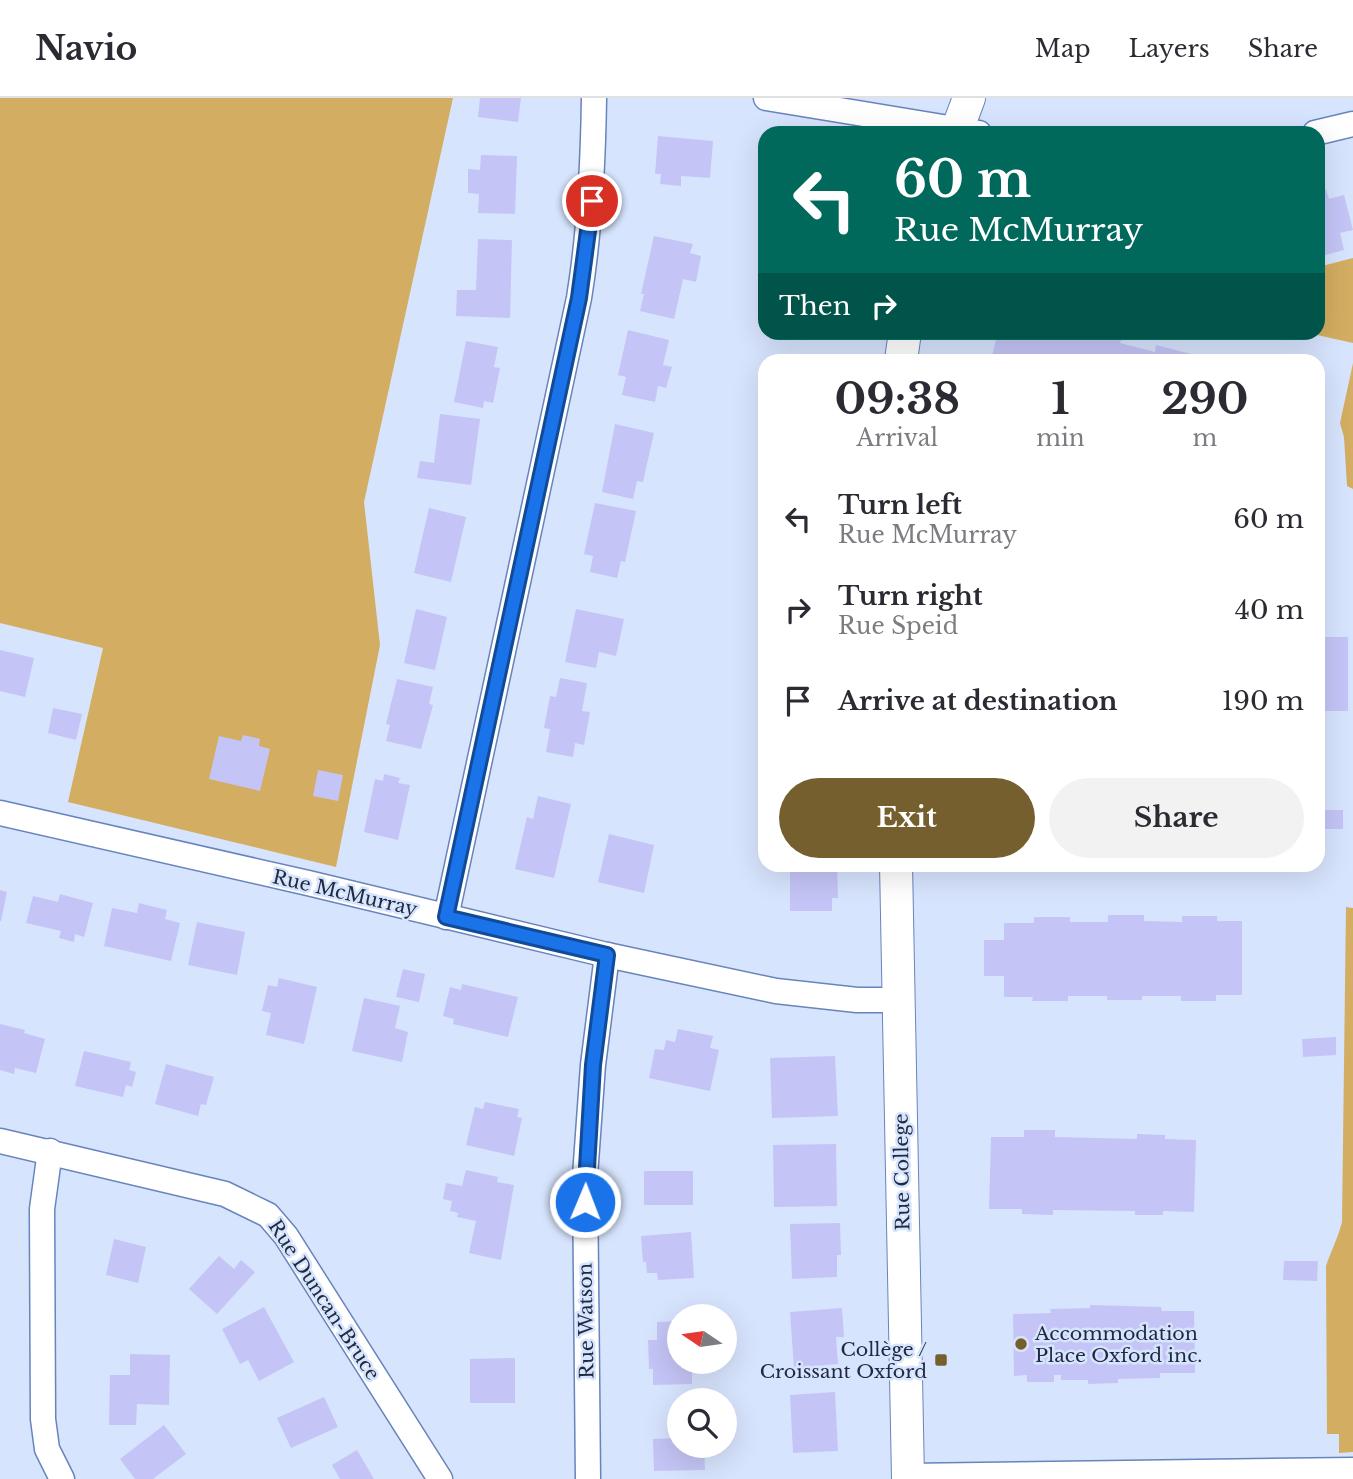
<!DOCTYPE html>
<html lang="en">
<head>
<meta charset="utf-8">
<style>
  body { margin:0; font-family:"Libre Baskerville",serif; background:#f2f2f3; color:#2b2b33; height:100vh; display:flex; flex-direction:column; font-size:26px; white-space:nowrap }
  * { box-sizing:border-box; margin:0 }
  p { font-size:23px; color:#7c7c81 }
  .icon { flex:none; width:38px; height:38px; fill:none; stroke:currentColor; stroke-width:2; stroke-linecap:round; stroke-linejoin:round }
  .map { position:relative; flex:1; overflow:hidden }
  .sheet { position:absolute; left:758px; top:256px; width:567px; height:518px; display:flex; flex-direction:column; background:#fff; border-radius:21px; box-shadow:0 7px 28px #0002 }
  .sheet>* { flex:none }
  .guide { position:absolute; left:758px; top:28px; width:567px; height:214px; border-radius:21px; box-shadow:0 7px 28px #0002; background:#00695c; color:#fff; overflow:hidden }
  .needle { width:46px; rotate:283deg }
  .tools { position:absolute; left:667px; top:1206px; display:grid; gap:14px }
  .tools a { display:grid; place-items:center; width:70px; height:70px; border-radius:50%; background:#fff; box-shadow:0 7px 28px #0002; font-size:35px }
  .pin { position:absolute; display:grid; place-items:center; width:60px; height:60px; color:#fff; margin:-30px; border:4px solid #fff; border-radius:50%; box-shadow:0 2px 7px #0007 }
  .me { position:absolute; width:77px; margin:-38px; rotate:1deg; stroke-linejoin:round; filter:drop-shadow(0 0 5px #0008) }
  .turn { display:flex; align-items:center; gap:24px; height:147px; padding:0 21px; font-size:32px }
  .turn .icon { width:91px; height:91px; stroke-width:2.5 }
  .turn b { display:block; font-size:49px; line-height:60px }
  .then { display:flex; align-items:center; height:66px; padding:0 21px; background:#0003; gap:14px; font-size:26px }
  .eta { display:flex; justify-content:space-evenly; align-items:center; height:119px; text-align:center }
  .eta b { font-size:42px; font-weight:800; line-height:49px }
  .cta { display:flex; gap:14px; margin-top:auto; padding:14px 21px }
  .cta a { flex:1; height:80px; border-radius:42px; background:#765f2f; color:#fff; font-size:28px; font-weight:800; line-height:80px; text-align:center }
  .cta a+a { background:#f2f2f3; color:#2b2b33 }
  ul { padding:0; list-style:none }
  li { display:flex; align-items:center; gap:21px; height:91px; padding:0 21px }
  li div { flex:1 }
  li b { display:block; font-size:26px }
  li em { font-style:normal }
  header { display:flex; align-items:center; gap:42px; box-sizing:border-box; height:98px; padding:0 35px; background:#fff; border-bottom:2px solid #e1e1e2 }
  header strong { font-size:33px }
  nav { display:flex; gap:38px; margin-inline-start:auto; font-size:24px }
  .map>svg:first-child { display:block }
  .green { fill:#d3ad61 }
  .building { fill:#c4c5f6 }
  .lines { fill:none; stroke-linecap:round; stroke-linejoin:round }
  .minor-casing { stroke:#6884bc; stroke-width:27 }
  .tertiary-casing { stroke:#6884bc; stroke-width:34 }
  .minor { stroke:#fff; stroke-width:24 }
  .tertiary { stroke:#fff; stroke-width:32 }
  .route-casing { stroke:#114b97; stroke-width:18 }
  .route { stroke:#1a73e8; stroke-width:12 }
  .poi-dot { fill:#765f2f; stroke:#d7e4fd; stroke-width:2.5 }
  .labels { text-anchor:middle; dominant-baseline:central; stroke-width:5; stroke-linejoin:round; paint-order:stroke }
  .street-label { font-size:19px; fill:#1f2a41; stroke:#d7e4fd }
  .poi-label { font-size:19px; fill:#1f2a41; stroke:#d7e4fd; text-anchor:start }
</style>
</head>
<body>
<header>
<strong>Navio</strong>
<nav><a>Map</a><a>Layers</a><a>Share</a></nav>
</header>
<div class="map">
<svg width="1353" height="1381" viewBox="0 0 1353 1381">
  <rect width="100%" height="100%" fill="#d7e4fd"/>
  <!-- green -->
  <g class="green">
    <path d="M0,0H453L364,404L380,547L336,769L68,704L103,550L0,525Z"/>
    <path d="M1353,160V245L1308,235L1318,234V169Z"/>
    <path d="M1353,265V391L1347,388L1344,339L1340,325Z"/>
    <path d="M1346,809L1353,810V1354L1339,1355V1336H1327L1326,1168C1331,1153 1338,1140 1342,1124Z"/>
  </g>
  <!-- building -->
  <g class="building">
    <path d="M480,0H521L518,24L478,19Z"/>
    <path d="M658,38L713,43L710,80L681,78V88L660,86L661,76H655Z"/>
    <path d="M481,57L517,58L515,116L478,115L479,96L468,95V71L480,72Z"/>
    <path d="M1326,91L1329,101L1344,97L1353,132L1340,135L1344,152L1318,159V93Z"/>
    <path d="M654,138L693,146L690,155L701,158L696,184L683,181L674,221L640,213L644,196H641Z"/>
    <path d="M478,141L512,142L510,220L456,218L457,192H476Z"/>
    <path d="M628,232L669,242L663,267L672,269L666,290L658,288L655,304L622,297L626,279L618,277Z"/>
    <path d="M998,234L1024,240L1025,234H1077L1089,238L1090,234H1097L1122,240L1120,245L1155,254L1156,247L1195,257L1194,262H991Z"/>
    <path d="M466,243L498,249L494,269L500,270L493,305L484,303L483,310L454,304Z"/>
    <path d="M440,316L480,321L471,387L417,380L420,363L434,365Z"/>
    <path d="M615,326L654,335L643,384L637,383L633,401L602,394Z"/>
    <path d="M595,405L636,413L625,464L621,463L617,480L590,474L593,458L584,456Z"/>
    <path d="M429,410L466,419L451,484L414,475Z"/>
    <path d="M416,511L447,519L435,572L404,565Z"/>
    <path d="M576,511L624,521L616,558L599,554L596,570L565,564Z"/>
    <path d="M1318,534H1323V539H1348V613H1322V619H1318Z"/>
    <path d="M0,552L34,560L25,599L0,593Z"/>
    <path d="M560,580L587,585L582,613L590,614L584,647L575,645L573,659L546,654L550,631L544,630L550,598L556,599Z"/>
    <path d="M397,581L433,589L429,606L433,607L421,651L386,643L390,627L386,626Z"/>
    <path d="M53,610L82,616L76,642L48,635Z"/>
    <path d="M243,637L260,641L259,648L270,651L260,693L209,681L219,638L241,643Z"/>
    <path d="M318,672L343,677L338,703L313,698Z"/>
    <path d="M384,676L400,680L398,685L410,687L398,742L364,734L375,681L383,683Z"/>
    <path d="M538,698L571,706L554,780L515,771L527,719L533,721Z"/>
    <rect x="1318" y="712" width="25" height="19"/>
    <path d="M609,736L654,747L644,795L598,784Z"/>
    <path d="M790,766H837L838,800H832V813H790Z"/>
    <path d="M0,792L7,794L1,823H0Z"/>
    <path d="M60,796L93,805L84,839L75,836L74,844L59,840L61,833L26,825L33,798L58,804Z"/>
    <path d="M139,805L167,812L165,821L180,825L171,863L104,848L112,810L137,815Z"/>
    <path d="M1108,817H1144V823L1182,824V818H1217V823H1242V897H1216V903H1181V898H1142V902H1107V898H1068V903H1032L1033,899H1004V878H984V842H1004V825H1034V819H1070V824H1108Z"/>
    <path d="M197,824L245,834L237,877L188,867Z"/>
    <path d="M403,871L425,876L419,904L396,899Z"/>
    <path d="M279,880L317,889L304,946L266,937L271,915L262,913L268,887L277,889Z"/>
    <path d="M462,886L518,899L508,939L453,926L454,921L443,918L450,889L461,892Z"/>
    <path d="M364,900L400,908L395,930L408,934L402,964L352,953Z"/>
    <path d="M0,926L25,932L24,935L45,941L36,975L15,970L14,976L0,972Z"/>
    <path d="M678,931L713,938L710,950L719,952L710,993L649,980L655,951L664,952L666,942L675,944Z"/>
    <path d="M1336,939V957L1303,959L1302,941Z"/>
    <path d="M84,953L131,964L129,972L136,974L132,989L126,987L123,999L75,988Z"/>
    <path d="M835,958L838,1018L772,1020L770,960Z"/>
    <path d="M166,966L214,979L206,1007L201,1006L198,1018L155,1006Z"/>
    <path d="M485,1004L519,1011L517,1019L522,1020L514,1058L466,1047L475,1009L483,1011Z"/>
    <path d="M1024,1032H1055V1039L1137,1041V1036L1165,1037V1041L1196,1042L1194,1114L1163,1113V1117H1135V1113L1053,1112V1117L1022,1116V1111H989L991,1039H1024Z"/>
    <path d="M836,1046L837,1108L774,1109L773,1047Z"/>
    <path d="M466,1072L498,1079L497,1084L514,1087L501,1162L469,1155L476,1123L457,1119L458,1115L450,1113L452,1103L443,1101L446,1085L462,1088Z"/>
    <rect x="644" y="1073" width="49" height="34"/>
    <path d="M840,1125L841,1157H837V1179L792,1181L790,1126Z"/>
    <path d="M691,1134L694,1180L658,1182L657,1175H647L646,1164H643L641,1138Z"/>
    <path d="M114,1141L146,1149L138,1185L106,1177Z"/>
    <path d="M219,1158L234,1171L241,1162L255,1174L217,1216L189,1191Z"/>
    <path d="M1284,1163H1318L1317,1183L1283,1182Z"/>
    <path d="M1090,1207L1161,1209L1162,1213H1194L1195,1275H1160V1280L1118,1281V1285L1088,1286V1282H1061V1277H1054V1284H1027V1277L1014,1278L1013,1216L1051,1215L1050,1211L1090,1210Z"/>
    <path d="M264,1209L294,1264L259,1283L248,1262L240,1266L222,1231Z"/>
    <path d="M842,1210L844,1239H836L838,1266L794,1270L790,1214Z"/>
    <path d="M679,1223V1264H692V1286L653,1287V1271H649L648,1242H657V1224Z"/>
    <path d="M130,1256L170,1257L169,1307L137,1306L136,1327H109L110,1277H130Z"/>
    <path d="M515,1260V1305H470V1261Z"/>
    <path d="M835,1294L838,1353L793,1355L790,1297Z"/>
    <path d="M324,1299L338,1329L291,1350L277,1320Z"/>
    <path d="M164,1327L186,1356L153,1381H135L120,1361Z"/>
    <path d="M679,1340V1348H704L705,1372L654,1373L653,1341Z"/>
    <path d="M357,1352L374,1381H340L332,1367Z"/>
  </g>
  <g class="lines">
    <!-- minor casing -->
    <g class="minor-casing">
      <g id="minor">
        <path d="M766,0L979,35"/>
        <path d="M1315,35L1353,26"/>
        <path d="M0,715L308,785L607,857L776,893L857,902H898"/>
        <path d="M446,819L579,200C590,133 593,68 594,0"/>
        <path d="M0,1043L225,1096L268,1117L286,1138L440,1381"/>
        <path d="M50,1053L42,1111L43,1321L47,1351L62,1381"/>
        <path d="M908,1378L1353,1372"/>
        <path d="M588,1381L585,1078L593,967L607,857"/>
      </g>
    </g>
    <!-- tertiary casing -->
    <g class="tertiary-casing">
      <g id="tertiary">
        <path d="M956,35L969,0"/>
        <path d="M901,262L905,234"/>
        <path d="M896,766L908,1381"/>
      </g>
    </g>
    <!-- minor -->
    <use href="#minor" class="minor"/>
    <!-- tertiary -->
    <use href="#tertiary" class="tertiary"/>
  </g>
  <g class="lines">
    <!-- route casing -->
    <g class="route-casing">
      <path id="route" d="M585,1104L593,967L607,857L446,819L579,200L592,103"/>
    </g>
    <!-- route -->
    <use href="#route" class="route"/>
  </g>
  <!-- markers -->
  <g class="poi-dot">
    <circle cx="1021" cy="1246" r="7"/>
    <rect x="934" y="1255" width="14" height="14" rx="3.5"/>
  </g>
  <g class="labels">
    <!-- street labels -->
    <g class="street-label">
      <text transform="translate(345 795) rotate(13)">Rue McMurray</text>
      <text transform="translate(902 1074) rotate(-91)">Rue College</text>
      <text transform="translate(324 1202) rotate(57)">Rue Duncan-Bruce</text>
      <text transform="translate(586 1223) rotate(-91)">Rue Watson</text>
    </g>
    <!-- poi labels -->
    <g class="poi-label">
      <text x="1035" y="1235">Accommodation<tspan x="1035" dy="22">Place Oxford inc.</tspan></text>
      <text x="927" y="1251" text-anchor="end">Collège /<tspan x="927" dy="22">Croissant Oxford</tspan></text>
    </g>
  </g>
</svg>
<div class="tools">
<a><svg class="needle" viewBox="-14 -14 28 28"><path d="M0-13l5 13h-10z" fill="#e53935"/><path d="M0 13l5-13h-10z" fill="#7c7c81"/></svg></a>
<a><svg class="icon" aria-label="search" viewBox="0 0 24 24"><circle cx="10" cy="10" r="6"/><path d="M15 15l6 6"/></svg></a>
</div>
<div class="pin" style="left:592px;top:103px;background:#d93025"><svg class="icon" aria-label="arrive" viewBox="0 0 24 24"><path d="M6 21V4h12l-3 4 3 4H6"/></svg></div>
<svg class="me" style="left:585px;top:1104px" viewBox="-20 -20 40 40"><circle r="17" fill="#1a73e8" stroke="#fff" stroke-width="3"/><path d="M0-11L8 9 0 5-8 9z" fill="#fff"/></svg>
<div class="guide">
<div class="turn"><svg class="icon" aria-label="left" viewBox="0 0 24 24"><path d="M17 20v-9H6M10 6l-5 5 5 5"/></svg><div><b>60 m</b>Rue McMurray</div></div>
<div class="then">Then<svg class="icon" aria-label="right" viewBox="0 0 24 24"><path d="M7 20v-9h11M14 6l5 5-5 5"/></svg></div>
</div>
<section class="sheet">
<div class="eta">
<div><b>09:38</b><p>Arrival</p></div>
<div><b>1</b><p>min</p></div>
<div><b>290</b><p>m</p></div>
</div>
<ul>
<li><svg class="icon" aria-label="left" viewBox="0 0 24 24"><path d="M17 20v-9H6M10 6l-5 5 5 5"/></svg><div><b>Turn left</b><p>Rue McMurray</p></div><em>60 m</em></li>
<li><svg class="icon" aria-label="right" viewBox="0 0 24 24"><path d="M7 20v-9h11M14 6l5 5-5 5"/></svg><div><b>Turn right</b><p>Rue Speid</p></div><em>40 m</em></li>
<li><svg class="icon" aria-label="arrive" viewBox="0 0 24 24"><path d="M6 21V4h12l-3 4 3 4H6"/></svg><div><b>Arrive at destination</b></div><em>190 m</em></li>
</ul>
<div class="cta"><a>Exit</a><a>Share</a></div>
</section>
</div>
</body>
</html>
